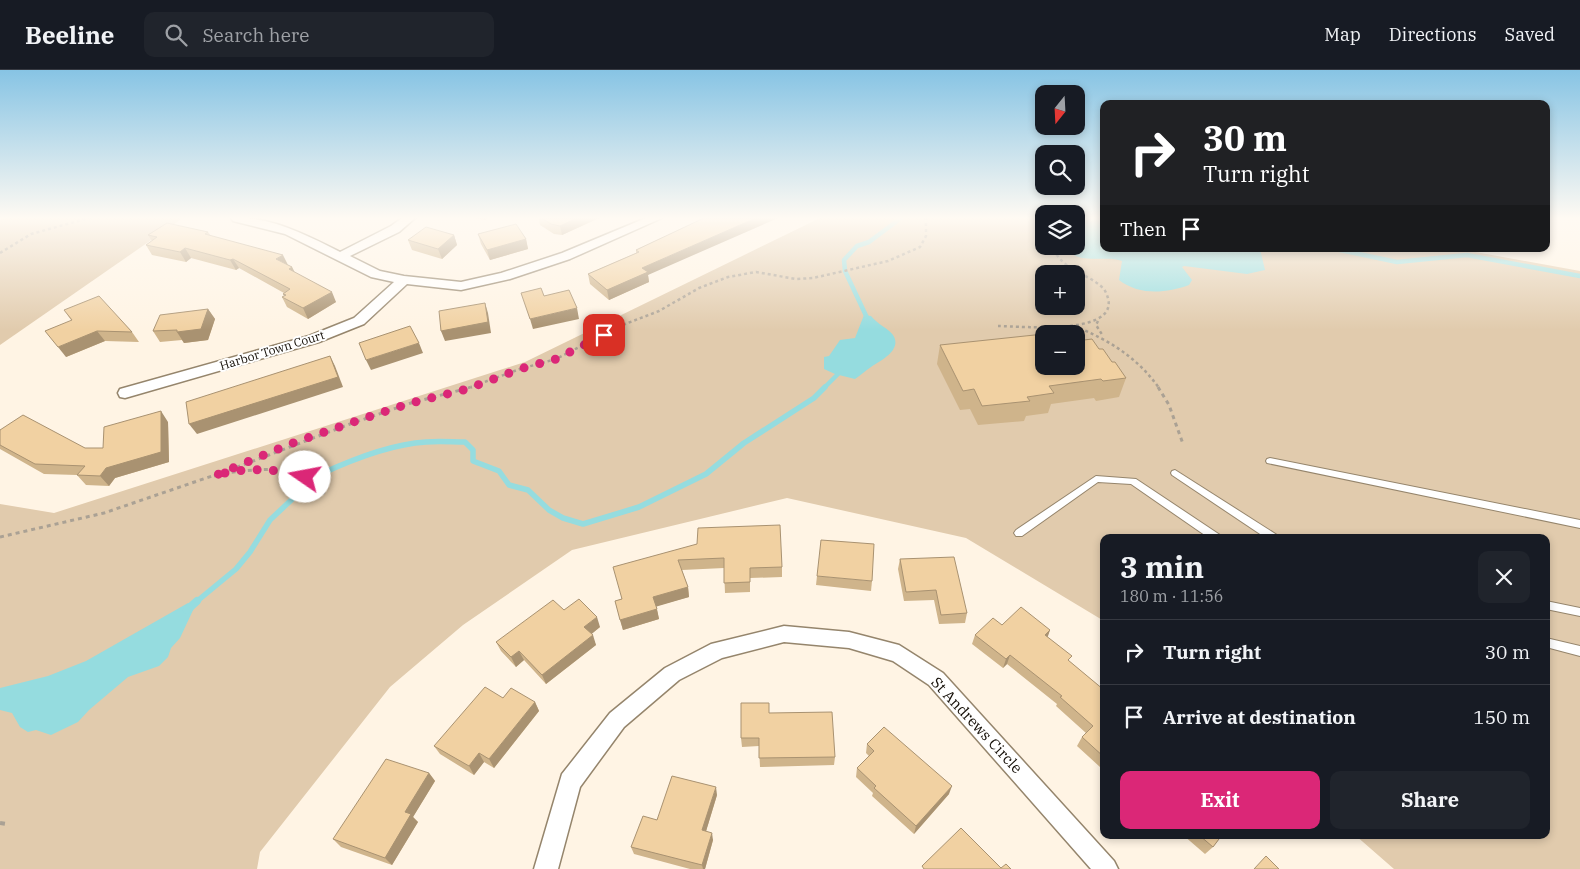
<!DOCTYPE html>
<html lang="en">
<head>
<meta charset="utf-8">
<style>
  body { margin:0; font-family:"IBM Plex Serif",serif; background:#20242c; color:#f1f3f6; height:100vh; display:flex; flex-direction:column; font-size:19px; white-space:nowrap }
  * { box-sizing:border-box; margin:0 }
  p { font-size:16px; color:#9ea1a6 }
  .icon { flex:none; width:28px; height:28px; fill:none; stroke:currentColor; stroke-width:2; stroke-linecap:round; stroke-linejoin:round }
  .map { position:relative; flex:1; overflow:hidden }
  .drawer { position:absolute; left:1100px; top:464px; width:450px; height:305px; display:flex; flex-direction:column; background:#171b24; border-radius:10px; box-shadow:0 2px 8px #0003 }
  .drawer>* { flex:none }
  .hud { position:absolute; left:1100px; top:30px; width:450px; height:152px; border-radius:10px; box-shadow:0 2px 8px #0003; background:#202124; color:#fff; overflow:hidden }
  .needle { width:32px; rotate:198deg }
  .buttons { position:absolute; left:1035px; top:15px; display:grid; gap:10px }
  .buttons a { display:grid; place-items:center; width:50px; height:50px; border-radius:10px; background:#171b24; box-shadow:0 2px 8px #0003; font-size:25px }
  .pin { position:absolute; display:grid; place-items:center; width:42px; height:42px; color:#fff; margin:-21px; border-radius:10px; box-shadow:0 2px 8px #0006 }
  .me { position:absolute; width:55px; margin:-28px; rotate:282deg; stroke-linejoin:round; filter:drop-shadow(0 0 4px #0008) }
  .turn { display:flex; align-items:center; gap:18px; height:105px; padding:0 20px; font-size:22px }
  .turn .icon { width:65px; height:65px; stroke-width:2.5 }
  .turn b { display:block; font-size:35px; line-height:42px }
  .then { display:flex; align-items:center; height:48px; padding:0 20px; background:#0003; gap:10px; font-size:19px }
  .round { display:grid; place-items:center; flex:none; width:52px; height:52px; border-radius:10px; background:#20242c }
  .headline { display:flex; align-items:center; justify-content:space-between; height:85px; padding:0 20px }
  h1 { font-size:30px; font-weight:700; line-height:38px }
  .primary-button { display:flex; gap:10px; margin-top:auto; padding:10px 20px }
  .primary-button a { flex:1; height:58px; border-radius:10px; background:#db2777; color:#fff; font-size:20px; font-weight:700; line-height:58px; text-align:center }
  .primary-button a+a { background:#20242c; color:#f1f3f6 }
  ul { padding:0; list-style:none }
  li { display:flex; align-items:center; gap:15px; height:65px; padding:0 20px; border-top:1px solid #363941 }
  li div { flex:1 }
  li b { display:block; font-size:19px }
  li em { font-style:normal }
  header { display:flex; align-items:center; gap:30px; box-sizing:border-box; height:70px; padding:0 25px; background:#171b24; border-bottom:1px solid #363941 }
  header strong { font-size:24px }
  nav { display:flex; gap:28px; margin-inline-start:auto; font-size:18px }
  .search { width:350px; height:45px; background:#20242c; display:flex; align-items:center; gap:12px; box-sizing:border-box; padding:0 18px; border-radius:10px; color:#9ea1a6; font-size:19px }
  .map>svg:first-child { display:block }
  .green { fill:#e1cbad; fill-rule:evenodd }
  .water { fill:#95dcdf }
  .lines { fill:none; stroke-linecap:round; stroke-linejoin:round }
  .stream-far2 { stroke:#95dcdf; stroke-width:4.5 }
  .stream-far1 { stroke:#95dcdf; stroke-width:5.5 }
  .stream { stroke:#95dcdf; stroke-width:8 }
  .lane-casing { stroke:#95856c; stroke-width:2 }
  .street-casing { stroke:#95856c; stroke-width:3 }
  .path-far2 { stroke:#aaa194; stroke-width:2.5; stroke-dasharray:3 3; stroke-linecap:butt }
  .path-far1 { stroke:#aaa194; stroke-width:3; stroke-dasharray:4 4; stroke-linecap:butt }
  .path { stroke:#aaa194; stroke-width:4; stroke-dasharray:5 5; stroke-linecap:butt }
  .lane { fill:#fff; fill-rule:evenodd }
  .street { fill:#fff; fill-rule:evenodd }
  .wall { fill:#cfb48b }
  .shaded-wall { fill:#a99271 }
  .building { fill:#f1d1a2; stroke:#a99271 }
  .route { stroke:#db2777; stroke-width:9; stroke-dasharray:0 16.2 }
  .labels { text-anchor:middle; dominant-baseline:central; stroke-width:4; stroke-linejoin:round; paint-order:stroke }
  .street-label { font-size:12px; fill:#120c04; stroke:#fff }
  .near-street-label { font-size:15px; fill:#120c04; stroke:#fff }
</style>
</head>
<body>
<header>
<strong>Beeline</strong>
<div class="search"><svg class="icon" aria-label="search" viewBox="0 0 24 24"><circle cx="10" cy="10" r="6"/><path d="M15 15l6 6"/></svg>Search here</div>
<nav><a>Map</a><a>Directions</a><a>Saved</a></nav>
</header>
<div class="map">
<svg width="1580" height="799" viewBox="0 0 1580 799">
  <rect width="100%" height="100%" fill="#fff4e4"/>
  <!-- green -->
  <g class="green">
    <path d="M4,148H183L0,275V150Z"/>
    <path d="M820,148H1044V176H1076V148H1104V179H1459L1580,201V799H1394L1355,765H1546V468H1104V551L966,468L787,428L572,480L463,555L390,617L260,782L257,799H0V434L54,443L525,292ZM1044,204H1076V236H1044ZM1044,264H1076V296H1044Z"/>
  </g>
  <!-- water -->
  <g class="water">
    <path d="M1076,148H1104V179H1260L1265,200L1247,204L1184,196L1182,197L1192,210L1189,215C1166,223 1140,226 1119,210L1122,191C1108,184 1072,197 1068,176H1076Z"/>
    <path d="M864,245L871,246C877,254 888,258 893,265C903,280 880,291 871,297C865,301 861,305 855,309L835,304L824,299V287L829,286L840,270L855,268Z"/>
    <path d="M188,533L195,536L180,568L171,578L168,587L159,596L128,607L89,640L78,652L51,665L36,660L28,662L20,657L12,643L0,640V618L48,606L86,591Z"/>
  </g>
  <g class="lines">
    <!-- stream-far2 -->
    <g class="stream-far2">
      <path d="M1335,179L1397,192L1467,185L1580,206"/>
      <path d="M869,252L845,201L844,190L857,176L869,172L901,148"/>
      <path d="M824,318L841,301"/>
    </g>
    <!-- stream-far1 -->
    <g class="stream-far1">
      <path d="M321,404C351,390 393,374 426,372C439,371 452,372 465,372L473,380V391L499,401L509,415L528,420L549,440L563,448L583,454L639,437L706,404L744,373L814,328L825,317"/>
      <path d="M196,532L236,499L250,482L270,450L304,418"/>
    </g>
    <!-- stream -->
    <path class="stream" d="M187,540L197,531"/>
    <!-- lane casing -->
    <g class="lane-casing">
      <g id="lane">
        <path d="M1270,388L1580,450V458L1267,393L1266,391L1267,389Z"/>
        <path d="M1175,400L1277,465L1278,468H1266L1172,405L1171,403L1172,401Z"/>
        <path d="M1096,406L1136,409L1220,465L1221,468H1209L1131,414L1098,412L1022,466H1016L1014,463L1016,460Z"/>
        <path d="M1546,531L1580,538V546L1546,539Z"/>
        <path d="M1546,568L1580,576V586L1546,577Z"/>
      </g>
    </g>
    <!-- street casing -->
    <g class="street-casing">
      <g id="street">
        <path d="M231,148C271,146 306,165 340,182L391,156L402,148H415L399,162L350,186L380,201L404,206L461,212L501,203L562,183L646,148H662L570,189L510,209L461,220L407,214L364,254L319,272L125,328L120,327L118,323L120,319L309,266L354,248L394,212L371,207L285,164L233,151Z"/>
        <path d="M784,556L849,562L899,575L943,603L1114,791L1118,799H1091L929,615L893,591L849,578L784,572L722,588L679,610L624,657L580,717L558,799H534L562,704L610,643L665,598L711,574Z"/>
      </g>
    </g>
    <!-- path-far2 -->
    <g class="path-far2">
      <path d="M0,183L31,164L89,148"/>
      <path d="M1098,251L1096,255L1103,266"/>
      <path d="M998,256C1020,256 1133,268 1104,219C1087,202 1062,201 1052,176"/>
      <path d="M1074,256C1109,270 1137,287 1159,318"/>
      <path d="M468,318L520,299L556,289L620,256L659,241L699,218L728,207L756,202L796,209L813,208L888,191L920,177L926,166V148"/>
    </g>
    <!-- path-far1 -->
    <g class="path-far1">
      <path d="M1158,317L1169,335L1183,374"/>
      <path d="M224,403C249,401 283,394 306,408C314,413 320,420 327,426"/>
      <path d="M214,406L350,354L411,333L472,317"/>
      <path d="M0,467L104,443L215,405"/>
    </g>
    <!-- path -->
    <path class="path" d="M0,753L6,754"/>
    <!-- lane -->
    <use href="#lane" class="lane"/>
    <!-- street -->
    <use href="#street" class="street"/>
  </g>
  <!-- wall -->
  <g class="wall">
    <path d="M473,148H488L485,150Z"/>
    <path d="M539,148H599L562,165L554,164L540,155Z"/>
    <path d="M704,148L648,205L649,212L609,230L590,214L588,204L636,183V180Z"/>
    <path d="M208,162L211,166L292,197L295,203L336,232L308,249L287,237L282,227L284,226L283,224L284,223L239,198L236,200L191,188L186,192L152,185L146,175L152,171L148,165Z"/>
    <path d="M478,164L526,169L528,179L490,190L481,174Z"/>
    <path d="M454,165L457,175L442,189L412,180L408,170Z"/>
    <path d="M208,239L215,249L208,270L184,273L182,270L160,272L153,261Z"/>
    <path d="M64,240L132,262L139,272L105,271L66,287L71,250Z"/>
    <path d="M940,275L1044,296L1099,279L1112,292L1126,308L1119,327L1096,331L1094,328L1051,334L1048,343L1026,346L1024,351L978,355L970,339L960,340L937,294Z"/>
    <path d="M168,352L169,392L115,408L109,416L86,415L77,405L44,404L0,379V360L85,378H103Z"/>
    <path d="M697,474L782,497V507L750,508V522L725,523L724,498L682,500L688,517L689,527L656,536L659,549L623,560L615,531L621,529Z"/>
    <path d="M900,489L967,543L965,553L939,554L934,530L904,531L898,499Z"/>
    <path d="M817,506L872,511L871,521L816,515Z"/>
    <path d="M564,540L600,557L591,564L596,575L546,614L524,590L516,597L501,581L496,572Z"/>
    <path d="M1002,555L1050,560L1047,567L1069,591L1104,620V692L1100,697L1077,676L1082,667L1086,663L1056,636L1057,634L1007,594L1003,598L972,574L975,565Z"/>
    <path d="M503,628L535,632L539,641L494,698L484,692L474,705L440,684L434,676Z"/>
    <path d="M769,643L835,687L834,695L760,697L759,676L742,677L741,668Z"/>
    <path d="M867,674L949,724L914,764L872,726L873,723L856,707L857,698L869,686L866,683Z"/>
    <path d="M429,703L435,711L413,747L418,752L392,795L341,777L333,769Z"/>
    <path d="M717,725L706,761L713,770L705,799H690L634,784L631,777L657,750Z"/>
    <path d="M1168,765H1174L1171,768Z"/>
    <path d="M1183,765H1222L1213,777L1205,784Z"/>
  </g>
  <!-- shaded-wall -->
  <g class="shaded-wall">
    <path d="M577,148H599L562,165L560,156Z"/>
    <path d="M756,148H778L648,205L649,212L609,230L607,220L642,198Z"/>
    <path d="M454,165L457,175L442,189L438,179Z"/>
    <path d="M526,169L528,179L490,190L487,180Z"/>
    <path d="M185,178L191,188L186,192L180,182Z"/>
    <path d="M283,185L288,195L276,189Z"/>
    <path d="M233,189L239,198L236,200L230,190Z"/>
    <path d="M292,197L297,207L289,199Z"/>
    <path d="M332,222L336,232L308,249L303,238Z"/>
    <path d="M485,233L488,243L491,263L445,271L441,261Z"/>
    <path d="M577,238L579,249L533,259L530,249Z"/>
    <path d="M208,239L215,249L208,270L184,273L177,262Z"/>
    <path d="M97,261L105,271L66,287L58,277Z"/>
    <path d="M419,273L423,283L371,300L366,290Z"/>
    <path d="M330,286L335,296L343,317L197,364L189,354Z"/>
    <path d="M161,341L168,352L169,392L115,408L109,416L100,406L106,398Z"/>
    <path d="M688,517L689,527L655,537L653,527Z"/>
    <path d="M657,539L659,549L623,560L620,550Z"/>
    <path d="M597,547L600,557L588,567L584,557Z"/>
    <path d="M1050,560L1047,569L1045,565Z"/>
    <path d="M593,565L596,575L546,614L542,605Z"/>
    <path d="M519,581L524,590L516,597L511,587Z"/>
    <path d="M1010,585L1007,594L1003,598L1006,589Z"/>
    <path d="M535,632L539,641L494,698L489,689Z"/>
    <path d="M479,683L484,692L474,705L469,696Z"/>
    <path d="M429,703L435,711L413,747L418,752L392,795L385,788L405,742Z"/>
    <path d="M952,716L949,724L914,764L916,756Z"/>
    <path d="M716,717L717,725L704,768L702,760Z"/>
    <path d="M712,763L713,770L705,799H703L702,795Z"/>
  </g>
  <!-- building -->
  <g class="building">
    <path d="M542,148H577L560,156L551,154Z"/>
    <path d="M704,148H756L642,198L648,202L607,220L588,204L639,182L636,180Z"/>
    <path d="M167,153L208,162L205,164L283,185L276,189L292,197L289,199L332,222L303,238L282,227L286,225L283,224L290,219L233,189L230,190L185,178L180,182L146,175L157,167L148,165Z"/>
    <path d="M516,154L526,169L487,180L478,164Z"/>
    <path d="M426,157L454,165L438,179L408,170Z"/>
    <path d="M541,218L544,226L569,220L577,238L530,249L521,223Z"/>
    <path d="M99,226L132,262L97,261L58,277L45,261L72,250L64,240Z"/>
    <path d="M485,233L488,252L441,261L439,241Z"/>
    <path d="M208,239L201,259L177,262V260L153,261L160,245Z"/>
    <path d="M410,256L419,273L366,290L359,273Z"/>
    <path d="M1062,262L1063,264H1049Z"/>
    <path d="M1044,264V296H1076V271L1092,269L1099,279H1103L1112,292H1115L1126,308L1103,311L1101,309L1049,316L1054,323L1027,327L1030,331L982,336L974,319L963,321L940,275Z"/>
    <path d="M330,286L338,307L189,354L186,332Z"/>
    <path d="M161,341V382L106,398L100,406L77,405L85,396L35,394L0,375V360L23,345L85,378H103L104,357Z"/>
    <path d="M780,455L782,497L750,498V512L724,513V488L678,490L688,517L653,527L657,539L620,550L615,531L622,529L613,497L697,474L698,458Z"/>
    <path d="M821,470L874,474L872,511L817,506Z"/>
    <path d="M954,487L967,543L941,545L936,520L906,522L900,489Z"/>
    <path d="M579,529L597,547L584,557L593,565L542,605L519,581L511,587L496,572L553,530L564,540Z"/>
    <path d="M1021,537L1050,560L1045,565L1072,586L1068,590L1104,620V687L1082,667L1093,656L1060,627L1062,626L1010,585L1006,589L975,565L993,548L1002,555Z"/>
    <path d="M485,617L503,628L511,618L535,632L489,689L479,683L469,696L434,676Z"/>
    <path d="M741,633H769V643L832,642L835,687L759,688V668H741Z"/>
    <path d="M884,657L952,716L916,756L874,718L876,716L857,698L874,681L867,674Z"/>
    <path d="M386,689L429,703L405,742L411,744L385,788L333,769Z"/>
    <path d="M672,706L716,717L702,760L712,763L702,795L631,777L643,746L657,750Z"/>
    <path d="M961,758L1001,798L1006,794L1011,799H924L922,796Z"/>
    <path d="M1199,765H1222L1213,777Z"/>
    <path d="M1266,786L1279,799H1254Z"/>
  </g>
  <!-- sky -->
  <linearGradient id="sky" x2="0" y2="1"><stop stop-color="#87c4e4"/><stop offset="0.57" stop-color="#fffaf3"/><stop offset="1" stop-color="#fffaf3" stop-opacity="0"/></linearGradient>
  <rect width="1580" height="260" fill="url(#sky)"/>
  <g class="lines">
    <!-- route -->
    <path class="route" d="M305,407C279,398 241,397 214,406L290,374L365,348L411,333L467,319L520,299L556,289L604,265"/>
  </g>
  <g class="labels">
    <!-- street labels -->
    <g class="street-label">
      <text transform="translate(272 280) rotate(-17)">Harbor Town Court</text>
    </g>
    <!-- near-street labels -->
    <g class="near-street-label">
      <text transform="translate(977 655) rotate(47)">St Andrews Circle</text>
    </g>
  </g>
</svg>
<div class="buttons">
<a><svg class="needle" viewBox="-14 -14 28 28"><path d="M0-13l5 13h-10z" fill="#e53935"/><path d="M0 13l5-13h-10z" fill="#9ea1a6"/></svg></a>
<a><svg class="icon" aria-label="search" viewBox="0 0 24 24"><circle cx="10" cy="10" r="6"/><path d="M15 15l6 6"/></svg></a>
<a><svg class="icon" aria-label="layers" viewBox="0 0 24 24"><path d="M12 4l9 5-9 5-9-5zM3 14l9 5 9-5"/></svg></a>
<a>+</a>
<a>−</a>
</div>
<div class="pin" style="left:604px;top:265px;background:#d93025"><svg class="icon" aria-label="arrive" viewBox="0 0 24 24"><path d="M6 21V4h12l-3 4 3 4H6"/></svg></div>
<svg class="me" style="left:305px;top:407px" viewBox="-20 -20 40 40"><circle r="19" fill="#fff"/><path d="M0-13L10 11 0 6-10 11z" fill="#db2777"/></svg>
<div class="hud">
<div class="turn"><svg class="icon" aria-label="right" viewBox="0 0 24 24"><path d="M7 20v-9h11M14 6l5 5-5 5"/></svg><div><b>30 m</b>Turn right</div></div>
<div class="then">Then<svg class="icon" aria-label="arrive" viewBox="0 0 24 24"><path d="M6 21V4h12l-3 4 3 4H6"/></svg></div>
</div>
<section class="drawer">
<div class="headline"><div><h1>3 min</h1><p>180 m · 11:56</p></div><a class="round"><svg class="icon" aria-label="close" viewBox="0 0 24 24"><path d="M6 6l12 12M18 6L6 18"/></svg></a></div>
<ul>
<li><svg class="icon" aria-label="right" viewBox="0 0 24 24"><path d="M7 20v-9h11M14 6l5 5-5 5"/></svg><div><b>Turn right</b></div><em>30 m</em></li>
<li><svg class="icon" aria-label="arrive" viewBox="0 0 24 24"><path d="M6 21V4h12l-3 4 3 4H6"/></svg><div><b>Arrive at destination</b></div><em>150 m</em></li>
</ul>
<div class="primary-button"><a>Exit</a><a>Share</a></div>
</section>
</div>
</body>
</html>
